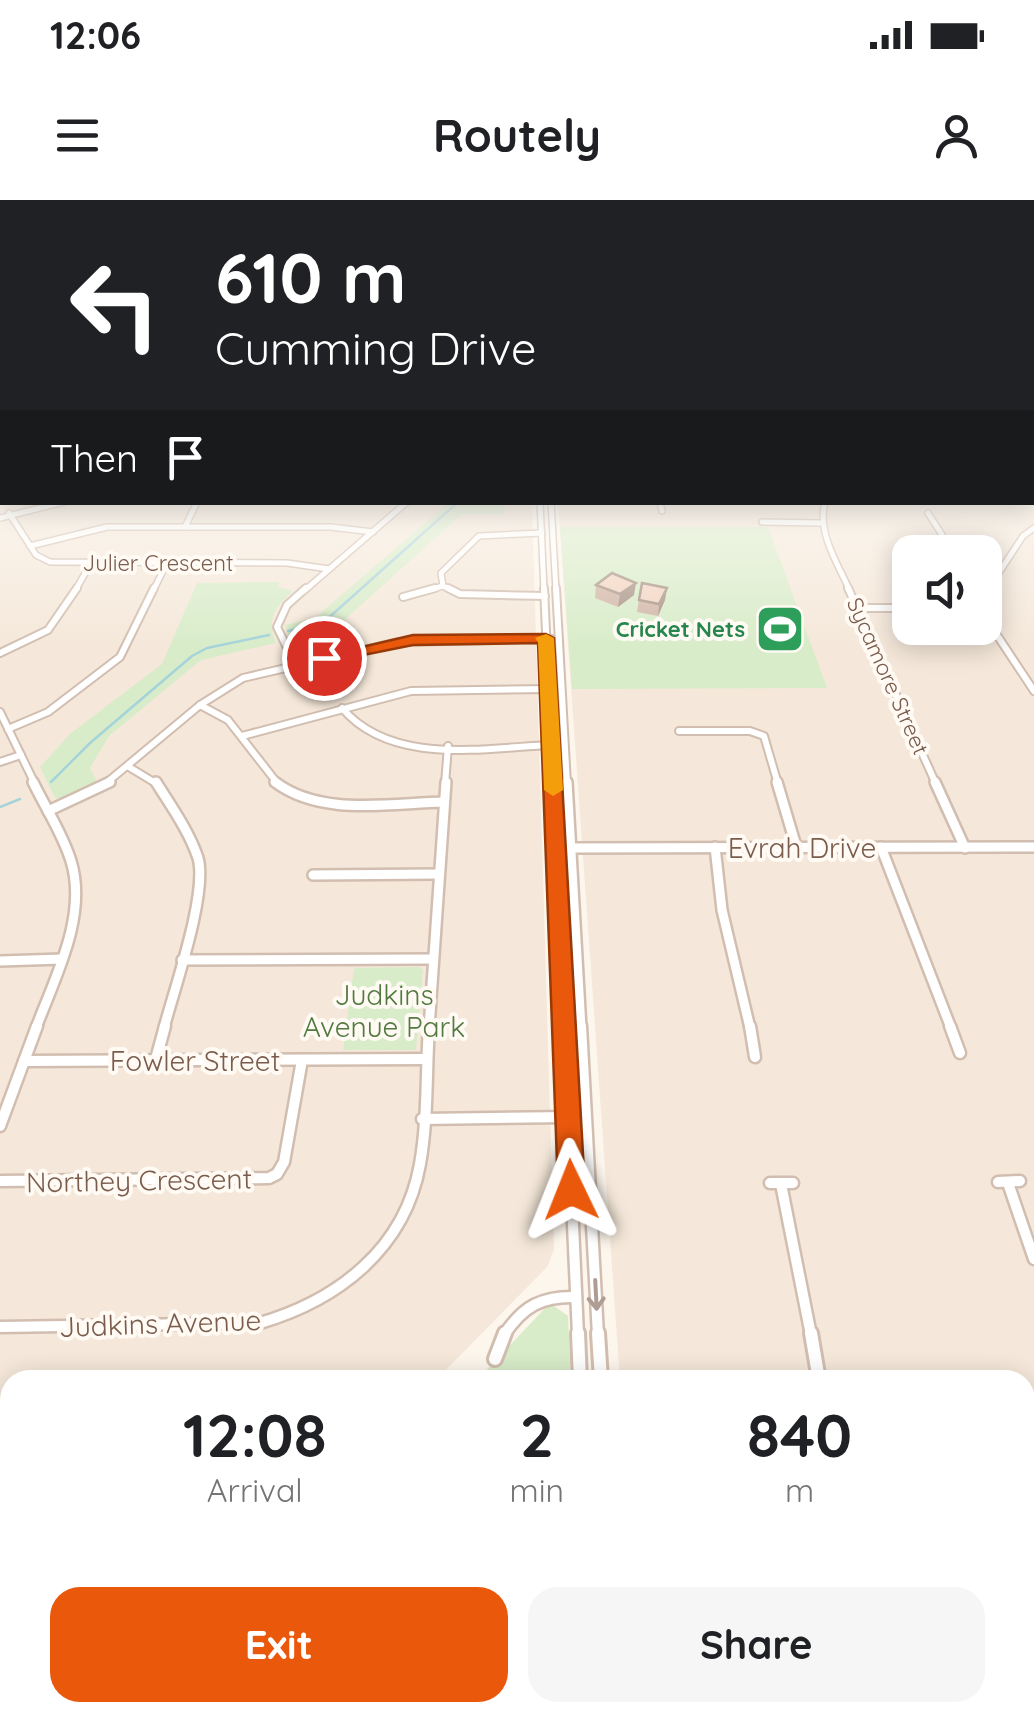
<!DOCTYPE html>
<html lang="en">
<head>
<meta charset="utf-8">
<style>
  body { margin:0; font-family:Quicksand,sans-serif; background:#f6f6f6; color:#202124; height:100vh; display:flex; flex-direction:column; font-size:38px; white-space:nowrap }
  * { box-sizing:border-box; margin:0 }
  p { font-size:32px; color:#757577 }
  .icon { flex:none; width:55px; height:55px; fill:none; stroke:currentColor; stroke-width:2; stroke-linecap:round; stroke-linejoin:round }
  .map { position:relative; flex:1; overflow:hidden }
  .sheet { position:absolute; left:0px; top:1170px; width:1035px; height:352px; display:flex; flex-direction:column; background:#fff; border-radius:30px 30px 0 0; box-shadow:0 5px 25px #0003 }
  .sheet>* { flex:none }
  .top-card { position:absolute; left:0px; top:0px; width:1035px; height:305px; box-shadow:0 5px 25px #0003; background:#202124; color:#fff; overflow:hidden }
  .tools { position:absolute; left:892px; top:335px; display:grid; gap:20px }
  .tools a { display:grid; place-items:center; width:110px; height:110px; border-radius:20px; background:#fff; box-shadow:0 5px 25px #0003; font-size:50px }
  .pin { position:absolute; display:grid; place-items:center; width:85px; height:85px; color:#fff; margin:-42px; border:5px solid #fff; border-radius:50%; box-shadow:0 2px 10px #0007 }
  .me { position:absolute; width:110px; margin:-55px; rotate:358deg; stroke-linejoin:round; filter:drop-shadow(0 0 8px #0008) }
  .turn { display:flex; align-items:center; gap:35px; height:210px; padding:0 50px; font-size:45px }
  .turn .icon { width:130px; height:130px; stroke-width:2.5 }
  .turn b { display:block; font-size:70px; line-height:85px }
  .then { display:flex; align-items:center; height:95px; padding:0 50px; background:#0003; gap:20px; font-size:38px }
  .eta { display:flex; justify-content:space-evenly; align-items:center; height:170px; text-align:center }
  .eta b { font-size:60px; font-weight:700; line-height:70px }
  .button { display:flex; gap:20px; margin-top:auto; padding:20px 50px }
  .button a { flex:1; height:115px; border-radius:30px; background:#ea580c; color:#fff; font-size:40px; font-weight:700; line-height:115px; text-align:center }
  .button a+a { background:#f6f6f6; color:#202124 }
  .status { display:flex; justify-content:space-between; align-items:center; height:70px; padding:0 50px; background:#fff; direction:ltr }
  .status svg { height:28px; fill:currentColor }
  header { display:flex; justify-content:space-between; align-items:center; height:130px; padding:0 50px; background:#fff; font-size:45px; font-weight:700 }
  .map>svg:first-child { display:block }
  .residential { fill:#f5e8da; fill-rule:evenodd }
  .green { fill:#d8ecc9 }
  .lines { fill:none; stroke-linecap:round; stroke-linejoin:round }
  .stream { stroke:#a5d3da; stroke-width:2.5 }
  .minor-far4-casing { stroke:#d1beb0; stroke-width:8 }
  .minor-far3-casing { stroke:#d1beb0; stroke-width:10 }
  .minor-far2-casing { stroke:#d1beb0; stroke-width:14 }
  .minor-far1-casing { stroke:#d1beb0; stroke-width:15 }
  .minor-casing { stroke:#d1beb0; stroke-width:18 }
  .minor-far4 { stroke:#fff; stroke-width:5 }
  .minor-far3 { stroke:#fff; stroke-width:6 }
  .minor-far2 { stroke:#fff; stroke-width:9 }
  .minor-far1 { stroke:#fff; stroke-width:10 }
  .minor { stroke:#fff; stroke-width:12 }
  .wall { fill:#d1b7a8 }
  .shaded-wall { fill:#aa9588 }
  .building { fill:#f3d5c3; stroke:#aa9588; stroke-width:2.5 }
  .oneway { stroke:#af9d94 }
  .route { fill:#ea580c; stroke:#983908; stroke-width:2.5 }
  .slow { fill:#f59e0b }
  .labels { text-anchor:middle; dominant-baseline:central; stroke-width:8; stroke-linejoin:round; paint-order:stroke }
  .far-street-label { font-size:22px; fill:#7a5c4d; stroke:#fffaf3 }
  .far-leisure-label { font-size:22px; font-weight:bold; fill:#27864d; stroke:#fffaf3; text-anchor:end }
  .street-label { font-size:28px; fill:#7a5c4d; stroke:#fffaf3 }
  .park-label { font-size:28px; fill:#537a41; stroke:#fffaf3 }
</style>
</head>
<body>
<div class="status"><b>12:06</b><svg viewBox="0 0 49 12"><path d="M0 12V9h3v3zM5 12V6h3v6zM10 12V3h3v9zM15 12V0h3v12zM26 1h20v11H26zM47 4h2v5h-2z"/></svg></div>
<header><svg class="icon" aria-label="menu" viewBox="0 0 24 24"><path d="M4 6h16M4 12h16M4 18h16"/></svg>Routely<svg class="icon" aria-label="person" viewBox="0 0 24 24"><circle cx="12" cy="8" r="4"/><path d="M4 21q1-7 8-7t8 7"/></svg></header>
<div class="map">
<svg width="1034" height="1521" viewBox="0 0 1034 1521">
  <rect width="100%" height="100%" fill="#fdf6ec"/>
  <!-- residential -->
  <g class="residential">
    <path d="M0,236L2,302L532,303L554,1049L548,1066L436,1180H10V1290H0Z"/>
    <path d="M1034,236V1276H1025V1180H620L558,303L1032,302ZM910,352H985V428H910Z"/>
    <path d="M1025,1349H1034V1521H0V1369H10V1512H1025Z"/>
  </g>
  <!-- green -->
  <g class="green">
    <path d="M448,303H505L504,314H462L333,430L290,440L285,425L315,418Z"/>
    <path d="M560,327H768L827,488L572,489Z"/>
    <path d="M279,382L278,387L293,391C275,407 266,419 276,443L201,460L109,536L90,568L97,582L62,599L55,598L40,567L71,533L162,464L197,383Z"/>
    <path d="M419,767L423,770L416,850H343L354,768Z"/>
    <path d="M550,1103L568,1116L571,1180H477Z"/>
  </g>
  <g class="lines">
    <!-- stream -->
    <g class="stream">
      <path d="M288,431L324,422L458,302"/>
      <path d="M51,582L90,543L192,456L207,448L269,435"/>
      <path d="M0,607L20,599"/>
    </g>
    <!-- minor-far4 casing -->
    <g class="minor-far4-casing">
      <g id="minor-far4">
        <path d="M540,302L544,391"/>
        <path d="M551,302L556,391"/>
        <path d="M660,302L662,311"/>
        <path d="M825,302C817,333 837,362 850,391"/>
        <path d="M9,313L36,355L50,362L287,363L329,369"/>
        <path d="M928,313L953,352"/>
        <path d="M0,318L64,302"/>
        <path d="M762,322L821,323"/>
        <path d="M185,327L197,302"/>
        <path d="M30,346L107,327H331L373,332"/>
        <path d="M75,391L91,363"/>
        <path d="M153,391L167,363"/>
        <path d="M304,391L407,302"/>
        <path d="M426,391L443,386"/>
        <path d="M453,391L443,386L441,373L479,336L542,333"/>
        <path d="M987,391L1023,336L1034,328"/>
      </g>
    </g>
    <!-- minor-far3 casing -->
    <g class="minor-far3-casing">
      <g id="minor-far3">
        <path d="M448,388L460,394L545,396"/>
        <path d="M544,388L553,584"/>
        <path d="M556,388L567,584"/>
        <path d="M848,388L936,584"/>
        <path d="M985,394L989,388"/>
        <path d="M403,397L435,388"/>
        <path d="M857,408H910"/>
        <path d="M985,417L1034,491"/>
        <path d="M0,453L48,430L77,388"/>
        <path d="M295,464L277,427L287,405L306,388"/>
        <path d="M200,505L228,520L278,584"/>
        <path d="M342,508C391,566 483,548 551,545"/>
        <path d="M0,512L35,584"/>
        <path d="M8,529L48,512L120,457L154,388"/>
        <path d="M679,531H750L764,536L778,584"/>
        <path d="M242,536L411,491L549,489"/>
        <path d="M0,562L21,555"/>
        <path d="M129,567L157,584"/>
        <path d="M105,584L200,505L243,478L398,442L552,439"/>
        <path d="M445,584L448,546"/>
      </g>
    </g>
    <!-- minor-far2 casing -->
    <g class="minor-far2-casing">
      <g id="minor-far2">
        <path d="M33,582C45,607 63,634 71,661C88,716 55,777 36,828"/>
        <path d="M156,582C171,606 189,631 198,658C208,693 174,790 164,828"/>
        <path d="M275,582C321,617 390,603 444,602"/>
        <path d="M553,582L564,828"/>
        <path d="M567,582L581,828"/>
        <path d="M777,582L796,646"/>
        <path d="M935,582L965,648"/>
        <path d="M48,611L110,582"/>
        <path d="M715,647L722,710L750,828"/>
        <path d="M881,647L951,828"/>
        <path d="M569,648L1034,647"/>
        <path d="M313,675L439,674"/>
        <path d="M182,760L433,759"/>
        <path d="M0,761L62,759"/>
        <path d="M429,828L446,582"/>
      </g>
    </g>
    <!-- minor-far1 casing -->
    <g class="minor-far1-casing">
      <g id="minor-far1">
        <path d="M564,826L578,1135"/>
        <path d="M581,826L598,1135"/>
        <path d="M750,826L755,857"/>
        <path d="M950,826L960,853"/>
        <path d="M156,859L165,826"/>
        <path d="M24,861L426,859"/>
        <path d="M422,919L568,917"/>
        <path d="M0,926L37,826"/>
        <path d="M0,981L269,978L277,974L284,962L302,860"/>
        <path d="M998,982L1020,981"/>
        <path d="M770,983H793"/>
        <path d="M1008,983L1034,1059"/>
        <path d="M781,984L811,1135"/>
        <path d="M0,1127L260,1123C338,1100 405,1049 420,964C428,920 426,871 429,826"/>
        <path d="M504,1135C523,1106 542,1096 576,1097"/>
      </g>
    </g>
    <!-- minor casing -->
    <g class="minor-casing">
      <g id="minor">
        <path d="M578,1133L580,1180"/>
        <path d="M598,1133L601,1180"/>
        <path d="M811,1133L819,1180"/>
        <path d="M495,1159L505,1133"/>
        <path d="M1025,1302H1034"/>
        <path d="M0,1311H10"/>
        <path d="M1025,1324H1034"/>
        <path d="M0,1342H10"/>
        <path d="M855,1521L856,1512"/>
      </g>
    </g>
    <!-- minor-far4 -->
    <use href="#minor-far4" class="minor-far4"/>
    <!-- minor-far3 -->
    <use href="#minor-far3" class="minor-far3"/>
    <!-- minor-far2 -->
    <use href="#minor-far2" class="minor-far2"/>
    <!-- minor-far1 -->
    <use href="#minor-far1" class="minor-far1"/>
    <!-- minor -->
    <use href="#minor" class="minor"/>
  </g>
  <!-- wall -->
  <g class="wall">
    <path d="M596,385L634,395L618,407L595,398Z"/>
    <path d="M667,388L665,400L658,416L637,412L639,400Z"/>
  </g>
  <!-- shaded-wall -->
  <g class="shaded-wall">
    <path d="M636,383L634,395L618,407L620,394Z"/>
    <path d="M667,388L665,400L658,416L659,404Z"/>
  </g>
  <!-- building -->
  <g class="building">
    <path d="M612,373L636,383L620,394L596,385Z"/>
    <path d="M642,383L667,388L659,404L639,400Z"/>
  </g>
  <!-- one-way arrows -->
  <defs><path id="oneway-shaft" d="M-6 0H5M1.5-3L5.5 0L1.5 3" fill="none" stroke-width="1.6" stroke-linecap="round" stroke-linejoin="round" transform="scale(2.5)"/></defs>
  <use class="oneway" href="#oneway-shaft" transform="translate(596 1095) rotate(87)"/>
  <!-- sky -->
  <linearGradient id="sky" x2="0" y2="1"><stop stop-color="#97c7e8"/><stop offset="0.53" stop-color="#fefbf6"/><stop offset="1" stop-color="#fefbf6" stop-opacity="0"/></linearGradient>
  <rect width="1034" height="449" fill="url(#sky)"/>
  <!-- route -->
  <path class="route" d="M546,434L554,438L585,990L581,999L571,1002L562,999L558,990L538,443L413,445L324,463L315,458L413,435Z"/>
  <!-- slow -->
  <path class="slow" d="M546,434L554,438L563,590L553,596L544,590L538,442L535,438Z"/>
  <!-- icons -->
  <defs>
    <g id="stadium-square" transform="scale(2.5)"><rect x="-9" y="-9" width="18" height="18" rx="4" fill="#2e9e5b" stroke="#fffaf3"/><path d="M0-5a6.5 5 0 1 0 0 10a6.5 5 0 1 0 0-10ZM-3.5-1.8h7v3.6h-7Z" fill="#fff"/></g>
  </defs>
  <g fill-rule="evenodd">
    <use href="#stadium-square" x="780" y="429"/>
  </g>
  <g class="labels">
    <!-- far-street labels -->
    <g class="far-street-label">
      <text x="158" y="363">Julier Crescent</text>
      <text transform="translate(888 476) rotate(66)">Sycamore Street</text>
    </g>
    <!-- far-leisure labels -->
    <g class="far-leisure-label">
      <text x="745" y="429">Cricket Nets</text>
    </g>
    <!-- street labels -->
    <g class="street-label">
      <text x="802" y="647">Evrah Drive</text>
      <text x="195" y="860">Fowler Street</text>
      <text transform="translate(139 980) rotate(-1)">Northey Crescent</text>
      <text transform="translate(160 1123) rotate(-2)">Judkins Avenue</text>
    </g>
    <!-- park labels -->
    <g class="park-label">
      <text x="384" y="794">Judkins<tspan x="384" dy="32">Avenue Park</tspan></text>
    </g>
  </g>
</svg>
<div class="tools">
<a><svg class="icon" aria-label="sound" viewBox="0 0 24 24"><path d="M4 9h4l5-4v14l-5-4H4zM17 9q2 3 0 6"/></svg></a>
</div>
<div class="pin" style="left:324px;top:458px;background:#d93025"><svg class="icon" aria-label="arrive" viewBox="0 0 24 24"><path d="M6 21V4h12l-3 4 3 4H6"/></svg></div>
<svg class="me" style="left:571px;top:990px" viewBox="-20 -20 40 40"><path d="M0-17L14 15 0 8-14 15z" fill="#ea580c" stroke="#fff" stroke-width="4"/></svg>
<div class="top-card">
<div class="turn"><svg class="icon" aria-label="left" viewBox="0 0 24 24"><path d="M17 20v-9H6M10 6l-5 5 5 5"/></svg><div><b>610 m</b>Cumming Drive</div></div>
<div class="then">Then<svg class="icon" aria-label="arrive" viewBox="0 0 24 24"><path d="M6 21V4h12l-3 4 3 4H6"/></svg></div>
</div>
<section class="sheet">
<div class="eta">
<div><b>12:08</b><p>Arrival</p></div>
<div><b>2</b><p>min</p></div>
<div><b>840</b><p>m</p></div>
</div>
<div class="button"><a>Exit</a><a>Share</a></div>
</section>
</div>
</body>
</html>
